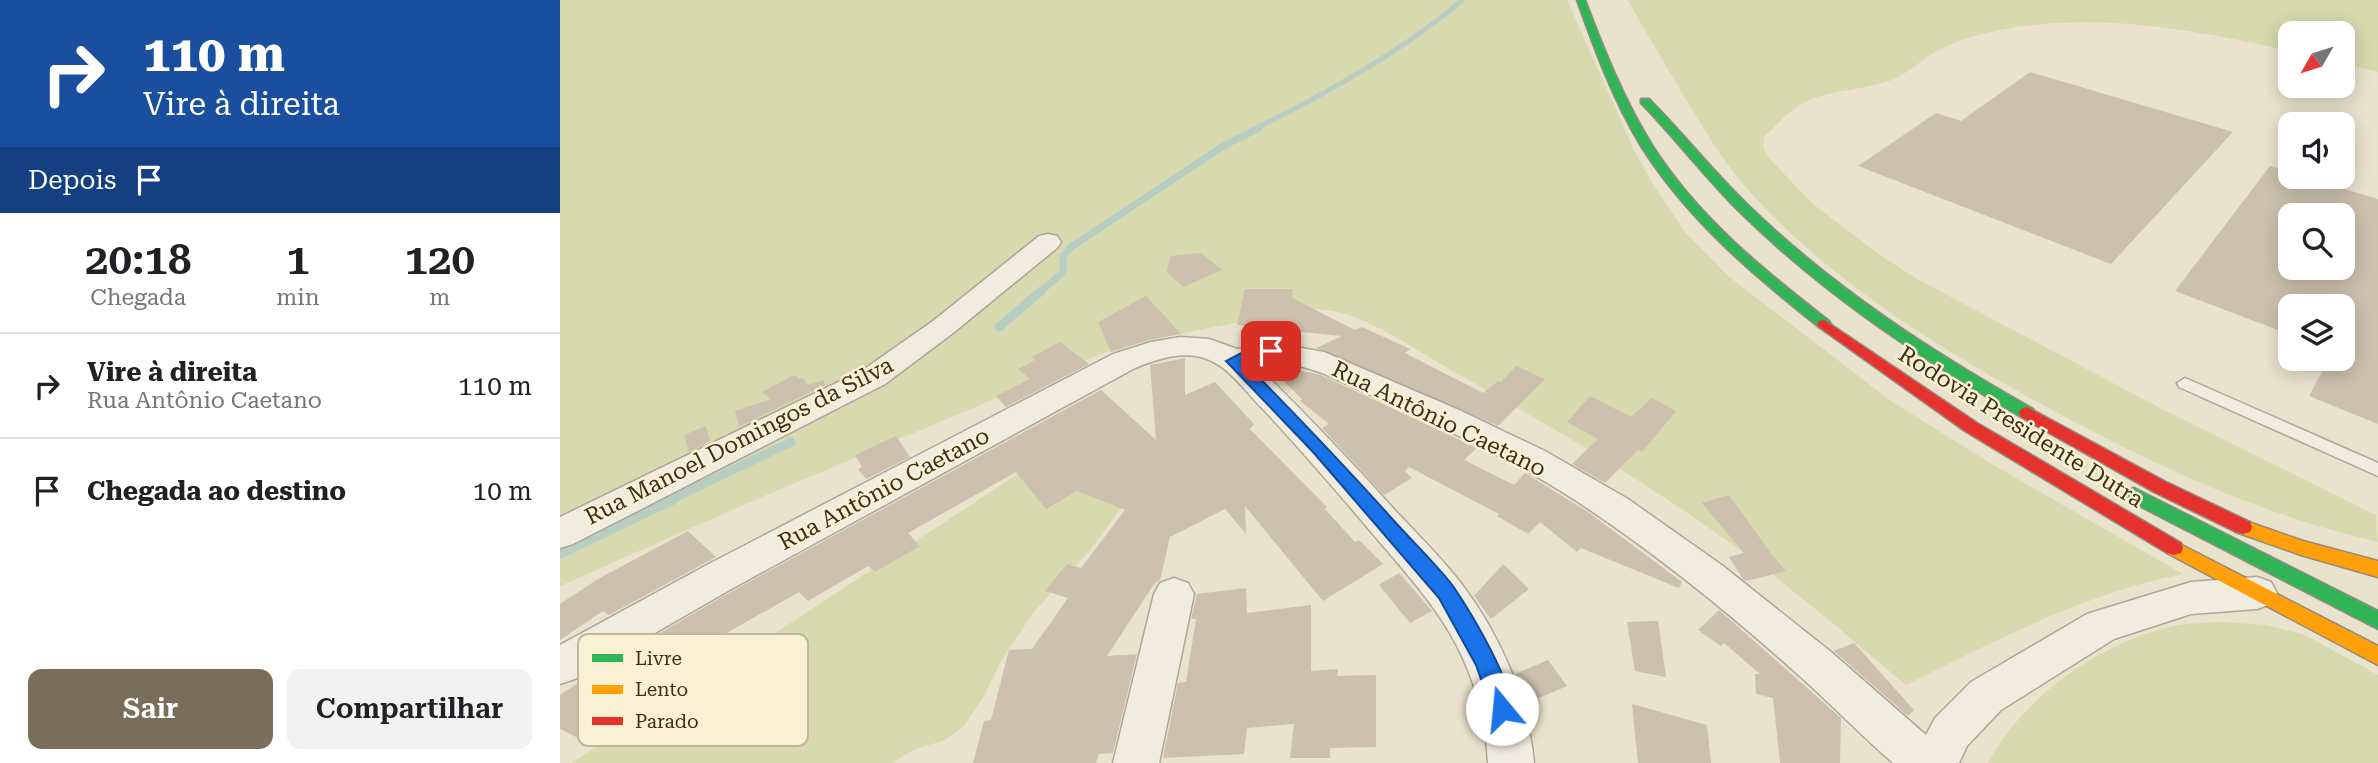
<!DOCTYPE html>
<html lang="pt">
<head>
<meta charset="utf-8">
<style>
  body { margin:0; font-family:"Roboto Serif",serif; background:#f2f2f2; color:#202124; height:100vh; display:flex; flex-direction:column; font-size:26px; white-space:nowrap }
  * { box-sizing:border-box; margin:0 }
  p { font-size:23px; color:#757577 }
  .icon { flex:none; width:38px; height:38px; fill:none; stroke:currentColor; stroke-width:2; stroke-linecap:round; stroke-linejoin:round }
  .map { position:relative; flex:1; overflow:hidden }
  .side { display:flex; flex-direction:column; background:#fff; width:560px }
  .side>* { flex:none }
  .hud { background:#1a4fa0; color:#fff; overflow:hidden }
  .needle { width:46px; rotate:231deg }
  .controls { position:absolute; left:1718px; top:21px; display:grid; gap:14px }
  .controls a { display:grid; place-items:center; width:77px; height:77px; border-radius:14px; background:#fff; box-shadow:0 4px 18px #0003; font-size:35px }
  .pin { position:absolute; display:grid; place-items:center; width:60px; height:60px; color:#fff; margin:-30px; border-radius:14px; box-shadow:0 4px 10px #0006 }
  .me { position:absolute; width:77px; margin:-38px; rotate:343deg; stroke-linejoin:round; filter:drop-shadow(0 0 5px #0008) }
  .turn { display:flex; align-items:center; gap:24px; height:147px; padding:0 28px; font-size:32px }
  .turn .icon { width:91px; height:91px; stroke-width:2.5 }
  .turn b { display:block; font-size:49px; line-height:60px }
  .then { display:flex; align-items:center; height:66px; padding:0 28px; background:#0003; gap:14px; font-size:26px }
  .eta { display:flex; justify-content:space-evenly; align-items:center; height:119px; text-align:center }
  .eta b { font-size:42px; font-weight:600; line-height:49px }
  .cta { display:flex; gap:14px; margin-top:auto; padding:14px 28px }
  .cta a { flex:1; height:80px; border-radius:14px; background:#7a6e5a; color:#fff; font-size:28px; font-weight:600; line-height:80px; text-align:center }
  .cta a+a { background:#f2f2f2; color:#202124 }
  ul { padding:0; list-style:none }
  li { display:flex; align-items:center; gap:21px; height:105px; padding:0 28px; border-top:2px solid #e0e0e0 }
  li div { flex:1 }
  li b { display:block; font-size:26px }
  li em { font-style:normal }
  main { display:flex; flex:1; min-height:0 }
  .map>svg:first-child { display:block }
  .green { fill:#d7daae }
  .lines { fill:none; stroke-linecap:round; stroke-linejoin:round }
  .stream-far3 { stroke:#b9cec2; stroke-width:5 }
  .stream-far2 { stroke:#b9cec2; stroke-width:7 }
  .stream-far1 { stroke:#b9cec2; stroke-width:9 }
  .stream { stroke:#b9cec2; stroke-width:11 }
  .building { fill:#cdc0ae; fill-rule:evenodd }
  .lane-casing { stroke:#aea696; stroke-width:3 }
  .street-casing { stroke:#aea696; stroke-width:3 }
  .fast-casing { stroke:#938c7d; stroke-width:3 }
  .slow-casing { stroke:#938c7d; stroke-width:3 }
  .jam-casing { stroke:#938c7d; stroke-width:3 }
  .lane { fill:#f0ece0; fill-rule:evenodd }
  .street { fill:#f0ece0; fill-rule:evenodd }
  .fast { fill:#30b455; fill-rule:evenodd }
  .slow { fill:#ff9f0a; fill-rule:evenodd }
  .jam { fill:#e5322d; fill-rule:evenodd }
  .route { fill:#1a73e8; stroke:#114b97; stroke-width:2 }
  .labels { text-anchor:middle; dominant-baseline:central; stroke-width:5; stroke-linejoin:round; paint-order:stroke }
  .street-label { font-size:23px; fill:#3e2f1c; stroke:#faf1d3 }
  .key { fill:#faf1d3; stroke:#c2b79c; stroke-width:2 }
  .key-label { font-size:19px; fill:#3e2f1c }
</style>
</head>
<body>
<main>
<section class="side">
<div class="hud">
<div class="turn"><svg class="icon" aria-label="right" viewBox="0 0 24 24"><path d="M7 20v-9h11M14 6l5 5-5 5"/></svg><div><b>110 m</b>Vire à direita</div></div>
<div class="then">Depois<svg class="icon" aria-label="arrive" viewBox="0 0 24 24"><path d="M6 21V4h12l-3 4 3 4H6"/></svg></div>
</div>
<div class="eta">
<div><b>20:18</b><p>Chegada</p></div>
<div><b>1</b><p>min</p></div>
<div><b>120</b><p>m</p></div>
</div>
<ul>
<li><svg class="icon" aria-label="right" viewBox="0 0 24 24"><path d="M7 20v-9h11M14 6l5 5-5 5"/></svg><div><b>Vire à direita</b><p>Rua Antônio Caetano</p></div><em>110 m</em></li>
<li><svg class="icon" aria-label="arrive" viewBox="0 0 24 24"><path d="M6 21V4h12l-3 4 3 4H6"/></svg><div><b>Chegada ao destino</b></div><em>10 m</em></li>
</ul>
<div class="cta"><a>Sair</a><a>Compartilhar</a></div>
</section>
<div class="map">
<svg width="1818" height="763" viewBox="0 0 1818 763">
  <rect width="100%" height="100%" fill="#e9e2cd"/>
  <!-- green -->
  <g class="green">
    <path d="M0,0H1007L1074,150L1094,186L1125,232L1168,276L1331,401L1435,466L1623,574C1525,593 1435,641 1346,685C1283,632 1220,577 1152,530C1073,474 989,426 905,378C868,358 813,318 773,311C743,305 710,316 680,322C633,331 586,340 541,354L188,503L0,586Z"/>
    <path d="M1068,0H1818V72L1783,64V33H1731V51C1628,28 1514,7 1411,37C1395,42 1376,50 1363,60C1352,68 1344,75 1332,80C1304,90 1272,89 1245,102C1229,110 1217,125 1204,137L1203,147L1209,158L1253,204L1320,255L1357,279L1600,408L1816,515L1818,542C1697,514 1584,461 1476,401C1373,345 1270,280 1190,192C1164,164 1144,129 1124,96C1105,64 1086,33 1068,0Z"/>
    <path d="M502,445L561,508L531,549L473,613L442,659L424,696L403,727L385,740L353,750L332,763H11L113,700Z"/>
    <path d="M1662,622L1707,625L1745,635L1818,675V763H1428C1465,695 1542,640 1619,625C1633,623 1648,623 1662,622Z"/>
  </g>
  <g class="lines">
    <!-- stream-far3 -->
    <path class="stream-far3" d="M695,129C763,95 845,50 902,0"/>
    <!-- stream-far2 -->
    <path class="stream-far2" d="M479,293L503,272V257L511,247L665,145L699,128"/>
    <!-- stream-far1 -->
    <g class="stream-far1">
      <path d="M439,327L481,291"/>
      <path d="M110,500L231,442"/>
    </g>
    <!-- stream -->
    <path class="stream" d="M0,553L113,499"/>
  </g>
  <!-- building -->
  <g class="building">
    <path d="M1470,72L1673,132L1551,264L1298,166L1376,113L1401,121Z"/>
    <path d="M1710,166L1731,172V177H1745L1818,199V424L1749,396L1769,359H1783V306H1731V335L1615,291ZM1731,215H1783V268H1731Z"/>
    <path d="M641,253L662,270L623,287L607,272L610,256Z"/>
    <path d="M685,289H733L732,298L795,330L802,327L850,349L845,353L923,393L938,381L941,382L956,366L985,379L938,426L756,348L782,336L677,325Z"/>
    <path d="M586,296L621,334L591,339L551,352L538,322Z"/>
    <path d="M500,342L529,364L446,407L436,396L470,379L458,369L475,360L472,357Z"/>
    <path d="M625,358V395L655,382L694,424L690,429L767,507L765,509L795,542L799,540L823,564L763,601L685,506L686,534L665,509L610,537L600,580L594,584L547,656L577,654L553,753L539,754L536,763H413L424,721L431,720L449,650L472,649L508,598L485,591L507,564L521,568L565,510L517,491L486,509L456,472L348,533L360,546L315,572L308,566L248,601L239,592L163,635L169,642L103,676L114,680L56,728L41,719L18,738L0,729V695L35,671L174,590L541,390L596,440L590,365Z"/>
    <path d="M716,365L761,375L915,447L917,448L904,460L954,485L965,473L1028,512L1122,582L1119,588L1021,548L1017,552L980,522L968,534L937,516L939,514L849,467L845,471L852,478L824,495L762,428L769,424L740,401L742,399L710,368Z"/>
    <path d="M234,375L240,379L243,378L249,385L263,380L265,385L179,427L175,411L211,399L202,392Z"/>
    <path d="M1030,396L1071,417L1092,398L1116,411L1082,452L1078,450L1045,483L1012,464L1038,439L1007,422Z"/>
    <path d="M146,426L150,441L129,452L124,435Z"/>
    <path d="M336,436L350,457L306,479L298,469L302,467L295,455Z"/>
    <path d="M1169,495L1212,555L1226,571L1186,581L1183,579L1169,557L1184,553L1142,503Z"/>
    <path d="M128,531L156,557L49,615L43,611L0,640V604L38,579Z"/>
    <path d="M943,564L969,589L931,619L914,596Z"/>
    <path d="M839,573L872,611L850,623L819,585Z"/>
    <path d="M686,588L687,613L751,605V671L778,669L777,676L816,675V747L770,748V758H730L734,724L687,728L684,754L603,758L618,683L626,682L636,619H631L637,594Z"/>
    <path d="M1159,610L1281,718L1280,763H1220L1213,698L1196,694L1195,674H1200L1164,643L1161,646L1138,630Z"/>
    <path d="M1098,621L1106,677L1075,671L1067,622Z"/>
    <path d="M1294,643L1354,710L1348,716L1274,651Z"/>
    <path d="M988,660L1007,686L965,704L955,674Z"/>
    <path d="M1072,704L1147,725L1151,763H1078Z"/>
  </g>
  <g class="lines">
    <!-- lane casing -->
    <g class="lane-casing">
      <path id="lane" d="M1625,378L1818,463V476L1619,387L1617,383Z"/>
    </g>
    <!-- street casing -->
    <g class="street-casing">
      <g id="street">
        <path d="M488,234L497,236L501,242L497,248L393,333L325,384L13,544L0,548V517L303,370L373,321L479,236Z"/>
        <path d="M620,337L649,339L677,349L713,343L764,352L899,410L985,451L1068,499L1163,566L1271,652L1366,735L1375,718L1411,682L1527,614L1631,582L1697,577L1711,582L1717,593L1711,604L1697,609L1631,614L1554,639L1441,710L1407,746L1399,763H1333C1302,736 1274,707 1243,679C1173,616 1097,554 1018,502C938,450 848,412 762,373C739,365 719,360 695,364C743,411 788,458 832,507C855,532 880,556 900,582C940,634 968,698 974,763H928C926,722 916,683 897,646C876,606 847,574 818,540C780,495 742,451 702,408C686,392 669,367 647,359C624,350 597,359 575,368L173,588L15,679L0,684V645L145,566L553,354L591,342Z"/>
        <path d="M614,578L628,583L634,594L599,763H553L594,594L600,583Z"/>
      </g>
    </g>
    <!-- fast casing -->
    <g class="fast-casing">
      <g id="fast">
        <path d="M1017,0H1025C1044,50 1064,100 1092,145C1137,216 1203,270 1269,321L1271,324L1269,327H1259C1192,274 1127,219 1081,146C1053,100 1035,50 1017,0Z"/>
        <path d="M1081,99H1089C1124,134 1155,174 1191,208C1275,289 1372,352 1473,409L1475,413L1473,417H1461C1361,359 1265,295 1182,214C1146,179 1116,139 1081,103Z"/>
        <path d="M1574,488L1818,611V629L1568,500L1565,495L1568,490Z"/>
      </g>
    </g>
    <!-- slow casing -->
    <g class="slow-casing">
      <g id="slow">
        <path d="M1683,520L1743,541L1818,561V577L1741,555L1676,532L1674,527L1676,522Z"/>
        <path d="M1614,541L1818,646V665L1607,553L1605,548L1607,543Z"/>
      </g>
    </g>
    <!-- jam casing -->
    <g class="jam-casing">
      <g id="jam">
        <path d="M1264,320L1417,423L1621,543L1623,548L1621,553L1614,555L1607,553L1405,431L1259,327L1257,324L1259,321Z"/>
        <path d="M1467,407L1606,482L1690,522L1692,527L1690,532L1683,534L1676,532L1594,492L1461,417L1459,413L1461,409Z"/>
      </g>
    </g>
    <!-- lane -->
    <use href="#lane" class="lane"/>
    <!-- street -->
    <use href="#street" class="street"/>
    <!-- fast -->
    <use href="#fast" class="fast"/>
    <!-- slow -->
    <use href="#slow" class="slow"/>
    <!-- jam -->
    <use href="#jam" class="jam"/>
  </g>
  <!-- route -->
  <path class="route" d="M711,346L716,348L718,351L716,354L699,356L684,362C736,415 786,467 835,522C854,543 876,564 893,586C908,608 960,692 950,716L942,719L934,716L916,665L879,598L753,452L666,361L691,348Z"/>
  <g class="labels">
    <!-- street labels -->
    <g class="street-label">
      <text transform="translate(879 419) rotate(26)">Rua Antônio Caetano</text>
      <text transform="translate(1461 427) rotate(32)">Rodovia Presidente Dutra</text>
      <text transform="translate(179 441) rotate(-27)">Rua Manoel Domingos da Silva</text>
      <text transform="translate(324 489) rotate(-28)">Rua Antônio Caetano</text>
    </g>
  </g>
  <!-- legend -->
  <rect x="18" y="634" width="230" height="112" rx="10" class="key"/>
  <rect x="32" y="654" width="31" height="8" fill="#30b455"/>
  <rect x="32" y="685" width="31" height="9" fill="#ff9f0a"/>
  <rect x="32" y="717" width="31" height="8" fill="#e5322d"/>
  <g class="key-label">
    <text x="75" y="665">Livre</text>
    <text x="75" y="696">Lento</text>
    <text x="75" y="728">Parado</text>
  </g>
</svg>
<div class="controls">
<a><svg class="needle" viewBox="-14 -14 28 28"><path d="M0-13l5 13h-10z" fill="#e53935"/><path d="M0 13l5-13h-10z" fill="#757577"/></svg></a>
<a><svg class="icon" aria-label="sound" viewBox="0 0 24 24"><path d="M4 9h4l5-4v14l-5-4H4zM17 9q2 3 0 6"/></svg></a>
<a><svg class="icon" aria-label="search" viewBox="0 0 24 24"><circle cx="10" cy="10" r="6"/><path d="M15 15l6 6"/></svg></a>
<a><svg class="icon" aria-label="layers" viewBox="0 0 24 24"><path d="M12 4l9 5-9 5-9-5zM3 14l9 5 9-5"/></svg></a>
</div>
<div class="pin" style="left:711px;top:351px;background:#d93025"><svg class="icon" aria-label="arrive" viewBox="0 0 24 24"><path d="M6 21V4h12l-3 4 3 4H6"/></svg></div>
<svg class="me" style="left:942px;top:709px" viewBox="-20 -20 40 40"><circle r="19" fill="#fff"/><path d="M0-13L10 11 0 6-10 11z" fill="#1a73e8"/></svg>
</div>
</main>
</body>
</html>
